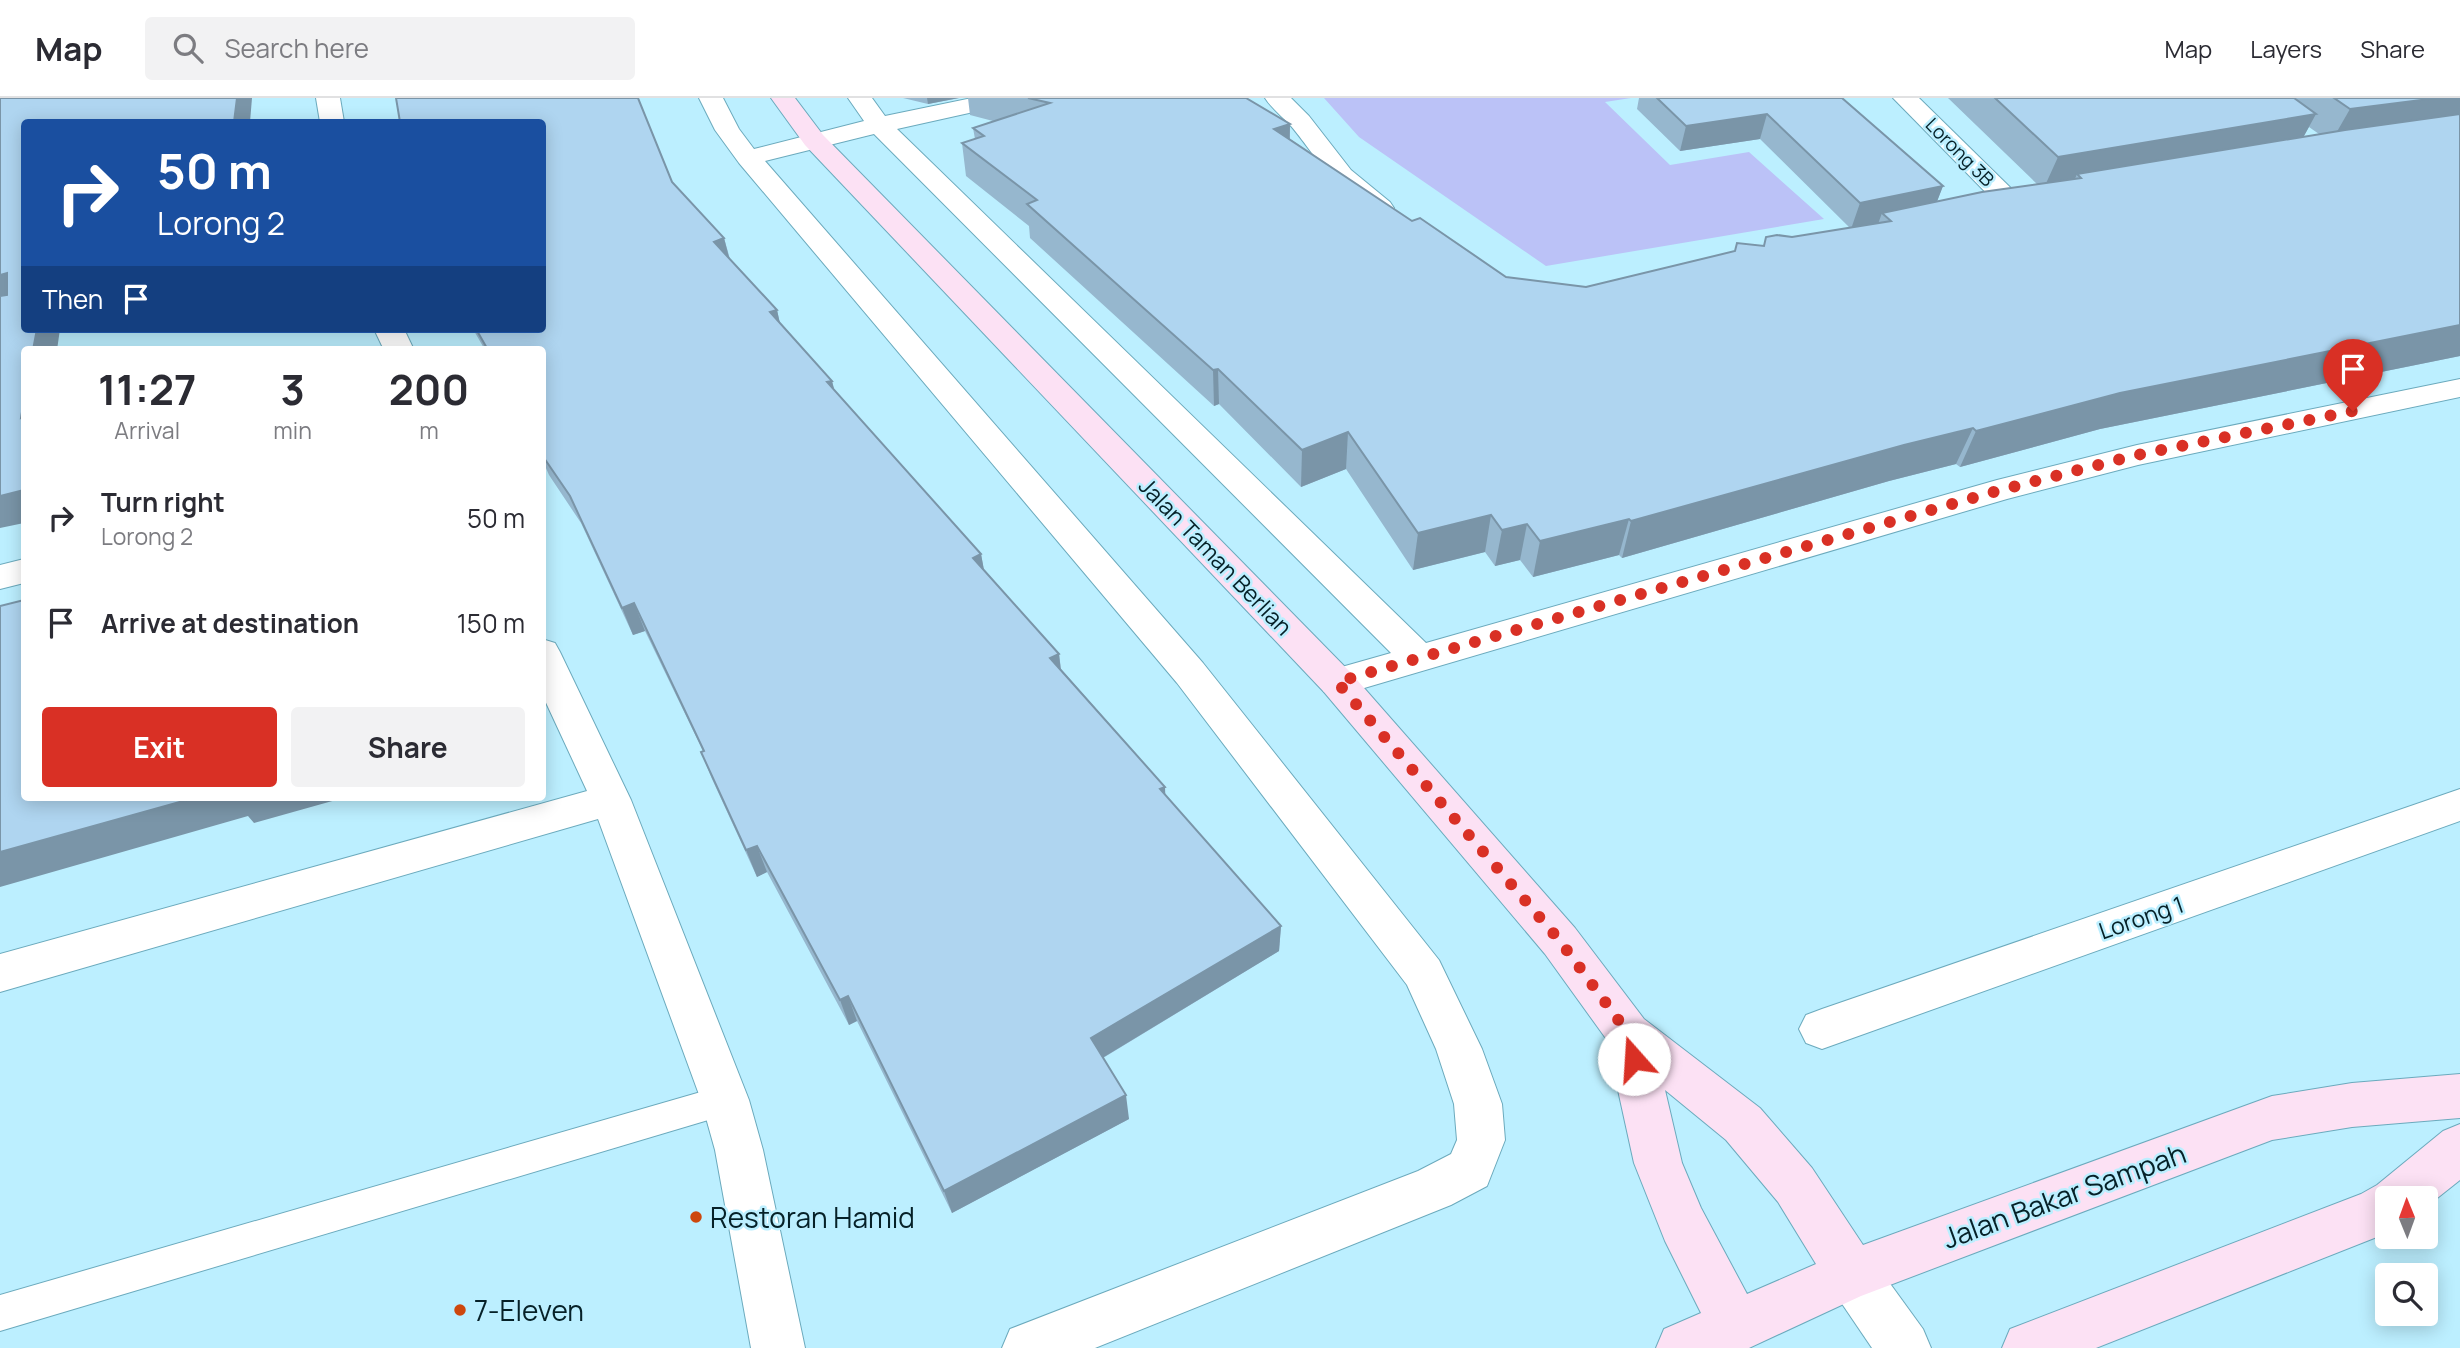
<!DOCTYPE html>
<html lang="en">
<head>
<meta charset="utf-8">
<style>
  body { margin:0; font-family:Manrope,sans-serif; background:#f2f2f3; color:#2b2b33; height:100vh; display:flex; flex-direction:column; font-size:26px; white-space:nowrap }
  * { box-sizing:border-box; margin:0 }
  p { font-size:23px; color:#7c7c81 }
  .icon { flex:none; width:38px; height:38px; fill:none; stroke:currentColor; stroke-width:2; stroke-linecap:round; stroke-linejoin:round }
  .map { position:relative; flex:1; overflow:hidden }
  .drawer { position:absolute; left:21px; top:248px; width:525px; height:455px; display:flex; flex-direction:column; background:#fff; border-radius:7px; box-shadow:0 4px 18px #0003 }
  .drawer>* { flex:none }
  .banner { position:absolute; left:21px; top:21px; width:525px; height:214px; border-radius:7px; box-shadow:0 4px 18px #0003; background:#1a4fa0; color:#fff; overflow:hidden }
  .needle { width:46px; rotate:359deg }
  .tools { position:absolute; left:2375px; top:1088px; display:grid; gap:14px }
  .tools a { display:grid; place-items:center; width:63px; height:63px; border-radius:7px; background:#fff; box-shadow:0 4px 18px #0003; font-size:35px }
  .pin { position:absolute; display:grid; place-items:center; width:60px; height:60px; color:#fff; margin:-72px -30px; border-radius:50% 50% 50% 0; rotate:-45deg; box-shadow:0 0 7px #0007 }
  .pin .icon { rotate:45deg }
  .me { position:absolute; width:77px; margin:-38px; rotate:341deg; stroke-linejoin:round; filter:drop-shadow(0 0 5px #0008) }
  .turn { display:flex; align-items:center; gap:24px; height:147px; padding:0 21px; font-size:32px }
  .turn .icon { width:91px; height:91px; stroke-width:2.5 }
  .turn b { display:block; font-size:49px; line-height:60px }
  .then { display:flex; align-items:center; height:66px; padding:0 21px; background:#0003; gap:14px; font-size:26px }
  .eta { display:flex; justify-content:space-evenly; align-items:center; height:119px; text-align:center }
  .eta b { font-size:42px; font-weight:700; line-height:49px }
  .button { display:flex; gap:14px; margin-top:auto; padding:14px 21px }
  .button a { flex:1; height:80px; border-radius:7px; background:#d93025; color:#fff; font-size:28px; font-weight:700; line-height:80px; text-align:center }
  .button a+a { background:#f2f2f3; color:#2b2b33 }
  ul { padding:0; list-style:none }
  li { display:flex; align-items:center; gap:21px; height:105px; padding:0 21px }
  li div { flex:1 }
  li b { display:block; font-size:26px }
  li em { font-style:normal }
  header { display:flex; align-items:center; gap:42px; box-sizing:border-box; height:98px; padding:0 35px; background:#fff; border-bottom:2px solid #e1e1e2 }
  header strong { font-size:33px }
  nav { display:flex; gap:38px; margin-inline-start:auto; font-size:24px }
  .search { width:490px; height:63px; background:#f2f2f3; display:flex; align-items:center; gap:18px; box-sizing:border-box; padding:0 24px; border-radius:7px; color:#7c7c81; font-size:26px }
  .map>svg:first-child { display:block }
  .green { fill:#bbc2f7 }
  .lines { fill:none; stroke-linecap:round; stroke-linejoin:round }
  .lane-casing { stroke:#6baabd; stroke-width:2 }
  .street-casing { stroke:#6baabd; stroke-width:2 }
  .secondary-casing { stroke:#6baabd; stroke-width:2 }
  .lane { fill:#fff; fill-rule:evenodd }
  .street { fill:#fff; fill-rule:evenodd }
  .secondary { fill:#fce1f4; fill-rule:evenodd }
  .wall { fill:#96b7ce; fill-rule:evenodd }
  .shaded-wall { fill:#7a95a8 }
  .building { fill:#afd5f0; stroke:#7a95a8; stroke-width:2 }
  .route { stroke:#d93025; stroke-width:12; stroke-dasharray:0 21.6 }
  .poi-dot { fill:#cd470d; stroke:#bcefff; stroke-width:2.5 }
  .labels { text-anchor:middle; dominant-baseline:central; stroke-width:5; stroke-linejoin:round; paint-order:stroke }
  .far-street-label { font-size:19px; fill:#062128; stroke:#bcefff }
  .street-label { font-size:23px; fill:#062128; stroke:#bcefff }
  .near-street-label { font-size:28px; fill:#062128; stroke:#bcefff }
  .near-poi-label { font-size:28px; fill:#062128; stroke:#bcefff; text-anchor:start }
</style>
</head>
<body>
<header>
<strong>Map</strong>
<div class="search"><svg class="icon" aria-label="search" viewBox="0 0 24 24"><circle cx="10" cy="10" r="6"/><path d="M15 15l6 6"/></svg>Search here</div>
<nav><a>Map</a><a>Layers</a><a>Share</a></nav>
</header>
<div class="map">
<svg width="2460" height="1250" viewBox="0 0 2460 1250">
  <rect width="100%" height="100%" fill="#bcefff"/>
  <!-- green -->
  <path class="green" d="M1324,0H1631L1605,4L1670,67L1749,54L1824,121L1546,168L1359,39Z"/>
  <g class="lines">
    <!-- lane casing -->
    <g class="lane-casing">
      <path id="lane" d="M725,987L736,992L741,1002L736,1012L725,1017L0,1233V1197Z"/>
    </g>
    <!-- street casing -->
    <g class="street-casing">
      <g id="street">
        <path d="M316,0H340L344,24H320Z"/>
        <path d="M699,0H723L739,31L754,51L864,23L848,0H872L885,18L972,0H1018L1014,5L897,31L1426,545L1997,382L2137,347L2460,281V299L2138,367L2007,401L1337,598L1324,594L1318,584L1324,574L1391,555L874,36L765,63L1203,565L1439,862L1482,951L1502,1006L1505,1042L1487,1088L1451,1107L1095,1250H1002L1010,1231L1418,1073L1451,1056L1457,1042L1454,1006L1436,951L1407,887L1177,585L739,65L715,32Z"/>
        <path d="M1265,0H1291L1309,18L1351,72L1390,104L1394,110L1390,116C1355,124 1312,52 1291,28C1283,19 1272,11 1265,0Z"/>
        <path d="M1893,0H1919L2023,102L2027,108L2023,114L2014,116L2005,114Z"/>
        <path d="M374,231H404L414,252H384Z"/>
        <path d="M24,461V485L0,491V467Z"/>
        <path d="M542,541L555,545L560,554L631,702L749,1002L763,1052L805,1250H751L715,1052L701,1002L598,721L0,894V856L587,693L542,596Z"/>
        <path d="M2460,691V723L1822,951L1806,945L1799,931L1806,917L1822,911Z"/>
        <path d="M1852,1150L1870,1158L1923,1231L1931,1250H1872L1834,1194L1826,1176L1834,1158Z"/>
      </g>
    </g>
    <!-- secondary casing -->
    <g class="secondary-casing">
      <g id="secondary">
        <path d="M771,0H795L823,37L1350,574L1575,830L1644,921L1760,1010L1812,1070L1863,1147L2272,998L2352,985L2460,976V1020L2352,1029L2272,1042L1861,1198L1749,1250H1656L1664,1231L1701,1215L1665,1143L1634,1065L1607,942L1545,856L1324,594L805,47ZM1665,992L1726,1042L1778,1104L1816,1166L1747,1196L1701,1110L1682,1065Z"/>
        <path d="M2460,1026V1082L2426,1109V1101H2387V1135L2096,1250H2002L2010,1231L2361,1096L2377,1087L2443,1033Z"/>
      </g>
    </g>
    <!-- lane -->
    <use href="#lane" class="lane"/>
    <!-- street -->
    <use href="#street" class="street"/>
    <!-- secondary -->
    <use href="#secondary" class="secondary"/>
  </g>
  <!-- wall -->
  <g class="wall">
    <path d="M903,0H959L928,6Z"/>
    <path d="M968,0H1246L1290,26V41L1412,123L1506,179L1586,189L1764,148L1766,139H1792L1850,130L1760,41L1680,53L1637,11L1639,0H1842L1943,88L1937,103L2037,86L1948,0H2460V258L2100,331L1960,369L1956,366L1889,383L1622,460L1619,457L1533,479L1520,462L1495,468L1485,454L1413,472L1346,371L1301,389L1219,306L1214,308L1030,140L1029,128L966,78L962,45L975,41L973,30L993,23L970,17ZM2309,29L2319,36L2303,39Z"/>
    <path d="M672,84L724,140L730,161L777,212L780,226L832,283L834,292L981,456L984,473L1059,556L1061,571L1165,689V697L1281,828L1279,853L1103,960L1129,1021L952,1115L857,923L849,927L767,774L757,779L712,681L701,654L703,653L645,533L633,537L581,425L549,377L542,361V252H485L473,231H542Z"/>
  </g>
  <!-- shaded-wall -->
  <g class="shaded-wall">
    <path d="M237,0H252L250,24H234Z"/>
    <path d="M927,0H959L928,6Z"/>
    <path d="M2437,0H2460V27L2331,44L2350,11Z"/>
    <path d="M1767,16L1760,41L1680,53L1686,28Z"/>
    <path d="M2316,16L2298,49L2077,76L2072,88L2043,92L2058,59Z"/>
    <path d="M1290,26L1289,59L1274,31Z"/>
    <path d="M1943,88L1933,114L1882,115L1878,126L1851,131L1860,105Z"/>
    <path d="M724,140L731,167L714,144Z"/>
    <path d="M7,175L24,200L0,206V177Z"/>
    <path d="M777,212L783,239L770,214Z"/>
    <path d="M2460,227V258L2100,331L1960,369L1976,333L2120,295Z"/>
    <path d="M37,231H60L57,252H33Z"/>
    <path d="M1218,271L1219,306L1214,308L1213,272Z"/>
    <path d="M832,283L839,310L827,284Z"/>
    <path d="M24,302V324L21,320Z"/>
    <path d="M1973,330L1956,366L1889,383L1622,460L1631,423L1904,347Z"/>
    <path d="M1348,334L1346,371L1301,389L1302,352Z"/>
    <path d="M24,392V425L0,430V398Z"/>
    <path d="M1491,417L1485,454L1413,472L1418,435Z"/>
    <path d="M1629,421L1619,457L1533,479L1540,443Z"/>
    <path d="M1527,426L1520,462L1495,468L1502,432Z"/>
    <path d="M981,456L986,483L973,460Z"/>
    <path d="M634,505L645,533L633,537L622,510Z"/>
    <path d="M1059,556L1062,583L1050,560Z"/>
    <path d="M1165,689L1166,715L1160,691Z"/>
    <path d="M194,700H343L254,725L248,718L0,789V754Z"/>
    <path d="M757,748L767,774L757,779L746,752Z"/>
    <path d="M1281,828L1279,853L1094,965L1091,940Z"/>
    <path d="M848,898L857,923L849,927L840,902Z"/>
    <path d="M1126,997L1129,1021L952,1115L944,1093Z"/>
  </g>
  <!-- building -->
  <g class="building">
    <path d="M0,0H237L234,24H24V231H37L33,252H24V302L21,320L24,319V392L0,398V198L7,197V175L0,177Z"/>
    <path d="M396,0H638L672,84L724,140L714,144L777,212L770,214L832,283L827,284L981,456L973,460L1059,556L1050,560L1165,689L1160,691L1281,828L1091,940L1126,997L944,1093L848,898L840,902L757,748L746,752L701,654L704,653L634,505L622,510L570,398L542,357V252H488L476,231H542V24H400Z"/>
    <path d="M1028,0H1246L1290,26L1274,31L1412,123L1420,120L1506,179L1586,189L1735,153L1737,145L1764,148L1766,139L1777,137L1792,139L1891,123L1882,115L1982,94L2081,80L2077,76L2345,32L2460,16V227L2120,295L1976,333L1973,330L1904,347L1631,423L1629,421L1540,443L1527,426L1502,432L1491,417L1418,435L1348,334L1302,352L1218,271L1213,272L1027,106L1037,102L962,45L984,38L973,30L1050,5Z"/>
    <path d="M1657,0H1842L1943,88L1860,105L1767,16L1686,28Z"/>
    <path d="M1995,0H2294L2316,16L2058,59Z"/>
    <path d="M2334,0H2437L2350,11Z"/>
    <path d="M24,502V700H194L0,754V508Z"/>
  </g>
  <g class="lines">
    <!-- route -->
    <path class="route" d="M1634,961L1628,935L1560,843L1337,584L1997,393L2137,357L2353,313"/>
  </g>
  <!-- markers -->
  <g class="poi-dot">
    <circle cx="696" cy="1119" r="7"/>
    <circle cx="460" cy="1212" r="7"/>
  </g>
  <g class="labels">
    <!-- far-street labels -->
    <g class="far-street-label">
      <text transform="translate(1960 54) rotate(45)">Lorong 3B</text>
    </g>
    <!-- street labels -->
    <g class="street-label">
      <text transform="translate(1216 458) rotate(46)">Jalan Taman Berlian</text>
      <text transform="translate(2141 819) rotate(-19)">Lorong 1</text>
    </g>
    <!-- near-street labels -->
    <g class="near-street-label">
      <text transform="translate(2064 1097) rotate(-20)">Jalan Bakar Sampah</text>
    </g>
    <!-- near-poi labels -->
    <g class="near-poi-label">
      <text x="710" y="1119">Restoran Hamid</text>
      <text x="474" y="1212">7-Eleven</text>
    </g>
  </g>
</svg>
<div class="tools">
<a><svg class="needle" viewBox="-14 -14 28 28"><path d="M0-13l5 13h-10z" fill="#e53935"/><path d="M0 13l5-13h-10z" fill="#7c7c81"/></svg></a>
<a><svg class="icon" aria-label="search" viewBox="0 0 24 24"><circle cx="10" cy="10" r="6"/><path d="M15 15l6 6"/></svg></a>
</div>
<div class="pin" style="left:2353px;top:313px;background:#d93025"><svg class="icon" aria-label="arrive" viewBox="0 0 24 24"><path d="M6 21V4h12l-3 4 3 4H6"/></svg></div>
<svg class="me" style="left:1634px;top:961px" viewBox="-20 -20 40 40"><circle r="19" fill="#fff"/><path d="M0-13L10 11 0 6-10 11z" fill="#d93025"/></svg>
<div class="banner">
<div class="turn"><svg class="icon" aria-label="right" viewBox="0 0 24 24"><path d="M7 20v-9h11M14 6l5 5-5 5"/></svg><div><b>50 m</b>Lorong 2</div></div>
<div class="then">Then<svg class="icon" aria-label="arrive" viewBox="0 0 24 24"><path d="M6 21V4h12l-3 4 3 4H6"/></svg></div>
</div>
<section class="drawer">
<div class="eta">
<div><b>11:27</b><p>Arrival</p></div>
<div><b>3</b><p>min</p></div>
<div><b>200</b><p>m</p></div>
</div>
<ul>
<li><svg class="icon" aria-label="right" viewBox="0 0 24 24"><path d="M7 20v-9h11M14 6l5 5-5 5"/></svg><div><b>Turn right</b><p>Lorong 2</p></div><em>50 m</em></li>
<li><svg class="icon" aria-label="arrive" viewBox="0 0 24 24"><path d="M6 21V4h12l-3 4 3 4H6"/></svg><div><b>Arrive at destination</b></div><em>150 m</em></li>
</ul>
<div class="button"><a>Exit</a><a>Share</a></div>
</section>
</div>
</body>
</html>
